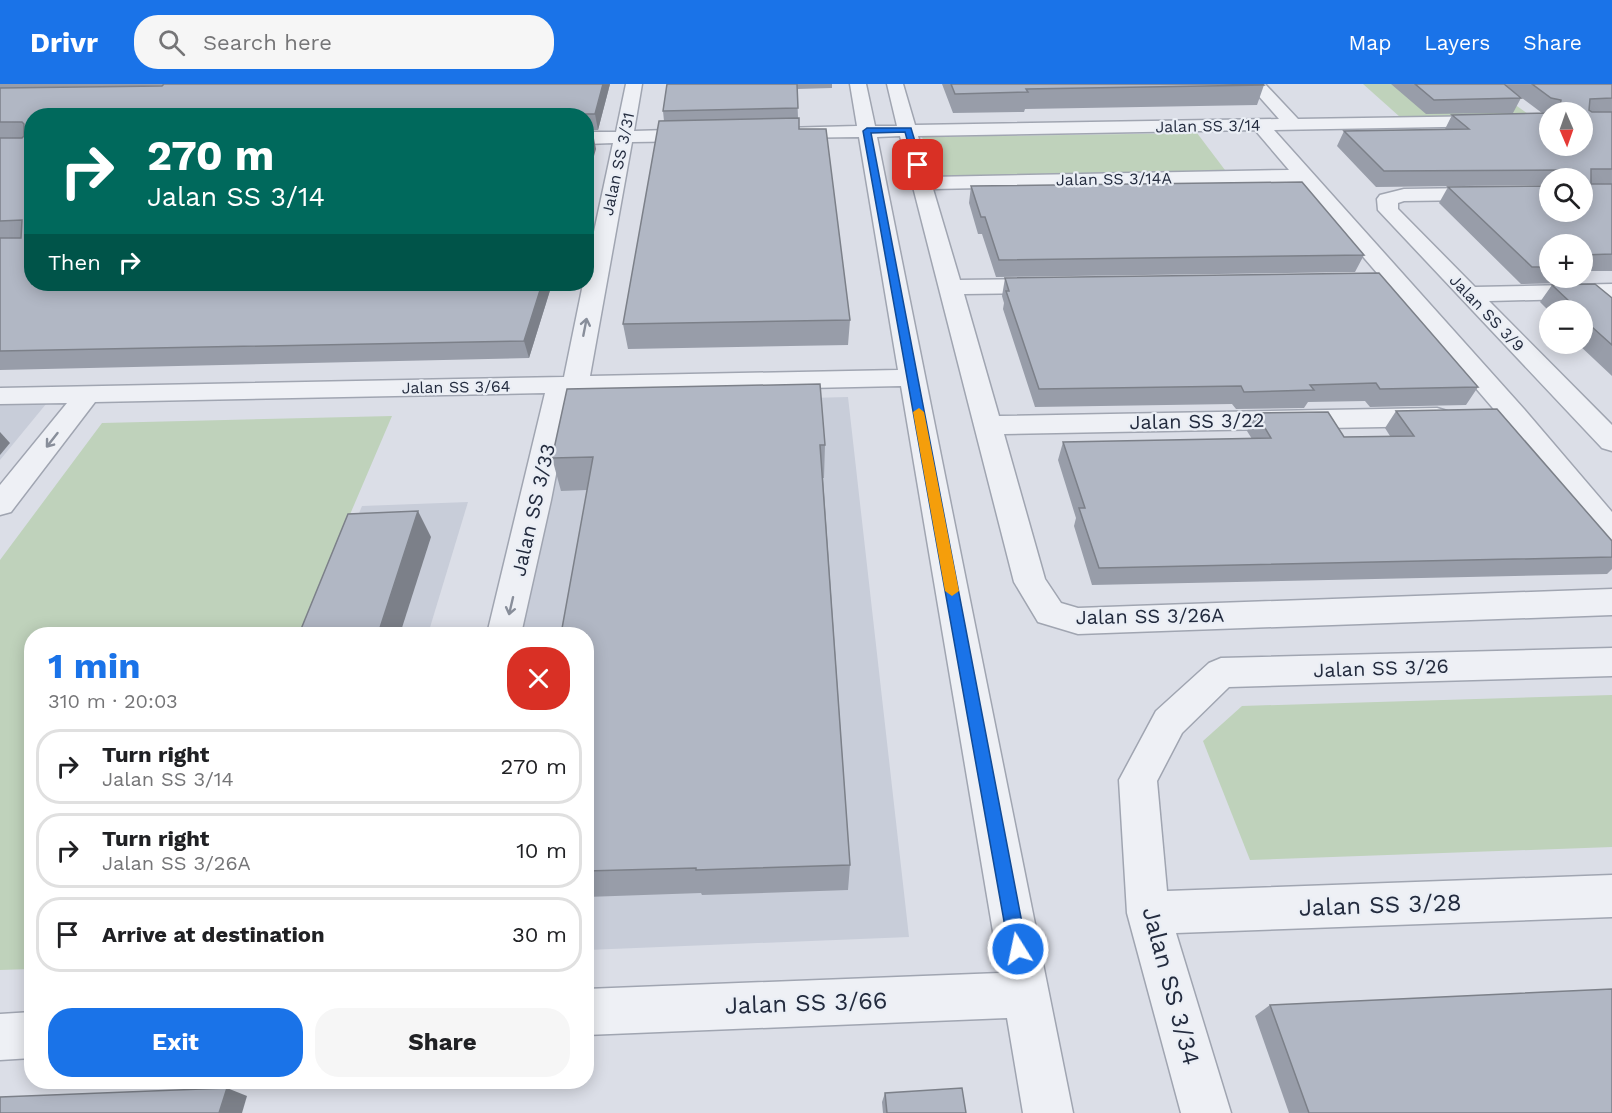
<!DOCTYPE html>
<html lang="en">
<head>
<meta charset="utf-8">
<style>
  body { margin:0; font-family:"Work Sans",sans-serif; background:#f6f6f6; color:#202124; height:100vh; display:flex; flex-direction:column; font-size:22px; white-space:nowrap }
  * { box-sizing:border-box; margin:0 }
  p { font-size:20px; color:#757577 }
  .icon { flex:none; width:33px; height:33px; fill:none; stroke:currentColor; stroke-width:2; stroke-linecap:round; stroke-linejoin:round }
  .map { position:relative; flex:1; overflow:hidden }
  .sheet { position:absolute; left:24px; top:543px; width:570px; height:462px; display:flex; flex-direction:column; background:#fff; border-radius:24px; box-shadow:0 3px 15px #0003 }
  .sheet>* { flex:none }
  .banner { position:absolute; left:24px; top:24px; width:570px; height:183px; border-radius:24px; box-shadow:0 3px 15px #0003; background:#00695c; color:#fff; overflow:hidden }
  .needle { width:39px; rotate:178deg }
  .fabs { position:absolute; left:1539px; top:18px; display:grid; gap:12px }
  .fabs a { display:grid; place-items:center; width:54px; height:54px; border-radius:50%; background:#fff; box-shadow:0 3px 15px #0003; font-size:30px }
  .pin { position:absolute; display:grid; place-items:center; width:51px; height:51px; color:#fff; margin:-26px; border-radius:12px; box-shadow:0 3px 9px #0006 }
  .me { position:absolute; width:66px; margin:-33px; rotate:350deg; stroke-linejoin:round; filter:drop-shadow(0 0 4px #0008) }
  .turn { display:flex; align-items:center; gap:21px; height:126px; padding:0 24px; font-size:27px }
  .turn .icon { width:78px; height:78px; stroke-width:2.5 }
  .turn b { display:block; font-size:42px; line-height:51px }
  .then { display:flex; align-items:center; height:57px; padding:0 24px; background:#0003; gap:12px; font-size:22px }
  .round { display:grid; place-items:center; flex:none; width:63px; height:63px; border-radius:24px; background:#f6f6f6 }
  .overview { display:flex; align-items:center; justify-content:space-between; height:102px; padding:0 24px }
  h1 { font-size:36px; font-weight:700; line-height:45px; color:#1a73e8 }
  .primary-button { display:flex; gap:12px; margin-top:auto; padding:12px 24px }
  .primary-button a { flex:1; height:69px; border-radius:24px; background:#1a73e8; color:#fff; font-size:24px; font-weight:700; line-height:69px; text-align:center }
  .primary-button a+a { background:#f6f6f6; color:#202124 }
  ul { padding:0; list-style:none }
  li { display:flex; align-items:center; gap:18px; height:75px; margin:0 12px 9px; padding:0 12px; border:3px solid #e0e0e0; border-radius:24px }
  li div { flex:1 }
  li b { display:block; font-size:22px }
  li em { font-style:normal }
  header { display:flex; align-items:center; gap:36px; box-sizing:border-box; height:84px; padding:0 30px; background:#1a73e8; color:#fff }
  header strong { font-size:28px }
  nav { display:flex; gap:33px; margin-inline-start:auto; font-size:21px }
  .search { width:420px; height:54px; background:#f6f6f6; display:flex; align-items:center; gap:15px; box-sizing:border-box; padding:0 21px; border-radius:24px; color:#757577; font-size:22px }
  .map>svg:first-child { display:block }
  .built { fill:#c8cdd9 }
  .green { fill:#bfd2bb }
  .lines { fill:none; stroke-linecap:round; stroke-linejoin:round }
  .minor-casing { stroke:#a0a5b1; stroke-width:3 }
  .minor { fill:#eef0f5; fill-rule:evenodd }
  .wall { fill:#989da9 }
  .shaded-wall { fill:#7c8089 }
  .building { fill:#b1b7c4; stroke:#7c8089; stroke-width:1.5 }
  .oneway { stroke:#888e9a }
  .route { fill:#1a73e8; stroke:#114b97; stroke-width:1.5 }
  .slow { fill:#f59e0b }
  .labels { text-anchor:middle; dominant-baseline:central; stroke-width:4.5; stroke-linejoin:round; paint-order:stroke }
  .far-street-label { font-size:16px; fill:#232b3e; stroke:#eaeef5 }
  .street-label { font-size:20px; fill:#232b3e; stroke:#eaeef5 }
  .near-street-label { font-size:24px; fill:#232b3e; stroke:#eaeef5 }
</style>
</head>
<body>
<header>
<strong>Drivr</strong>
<div class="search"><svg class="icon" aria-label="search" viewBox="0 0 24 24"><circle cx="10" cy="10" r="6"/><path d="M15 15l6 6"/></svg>Search here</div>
<nav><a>Map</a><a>Layers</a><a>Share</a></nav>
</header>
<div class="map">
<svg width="1612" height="1029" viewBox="0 0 1612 1029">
  <rect width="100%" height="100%" fill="#dbdee7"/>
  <!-- built -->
  <g class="built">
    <path d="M848,313L909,853L587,866L586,550H518L568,320Z"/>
    <path d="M46,320L0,376V321Z"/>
    <path d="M468,418L428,550H309L362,422Z"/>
  </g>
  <!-- green -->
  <g class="green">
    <path d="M1363,0H1486L1528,30L1400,33Z"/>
    <path d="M1197,49L1228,90L934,95L922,53Z"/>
    <path d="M392,332L299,550H32L31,885L0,886V476L102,339Z"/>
    <path d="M1612,611V763L1250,776L1203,657L1242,622Z"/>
  </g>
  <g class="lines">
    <!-- minor casing -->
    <g class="minor-casing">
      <g id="minor">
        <path d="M626,0H642L634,47L702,45L708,47L711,51L708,55L702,57L632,58L590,292L898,286L859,53L783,54L777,53L774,49L777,45L783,44L857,42L850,0H866L875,42H897L887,0H903L915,41L1279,35L1248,0H1265L1298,35L1550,31V41L1274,46L1524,325L1612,428V460L1601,457L1504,337L1299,98L933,105L960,196L1049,195L1057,197L1061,202L1057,207L1049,209L964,210L999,332L1437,324L1447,327L1451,333L1447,339L1437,342L1004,350L1045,495L1061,519L1078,524L1612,505V531L1078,550L1038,538L1014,498L900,52L877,53L1073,1029H1023L1007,934L586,951V905L1000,889L901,302L572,309L551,416L521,550H487L545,309L95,318L11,428L0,431V401L67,319L0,320V304L564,293L583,200H586V185L613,59L586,60V48H616ZM1255,46L1289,86L930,93L918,52Z"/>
        <path d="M1550,103V115L1404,117L1398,119V125L1475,203L1612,200V214L1489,217L1612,341V367L1602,364L1378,126L1377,115L1380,111L1404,105Z"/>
        <path d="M1612,564V592L1229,603L1182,649L1157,697L1167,807L1612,791V833L1176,849L1231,1029H1181L1127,829L1119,696L1156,627L1209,579L1221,574Z"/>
        <path d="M32,928V974L0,976V930Z"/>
      </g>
    </g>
    <!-- minor -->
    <use href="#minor" class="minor"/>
  </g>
  <!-- wall -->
  <g class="wall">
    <path d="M0,0H610L598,46H586V32H32L552,200L529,274L0,286V54H22H0Z"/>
    <path d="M667,0H832V4L797,5L798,34L799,45L850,236L848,261L628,265L623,240L664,37L663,27Z"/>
    <path d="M942,0H1263L1264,1L1257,21L1025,25L1024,28L953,29Z"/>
    <path d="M1391,0H1612V187H1582V160H1550V194H1566L1562,199L1521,200L1439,119L1448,103L1550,128L1582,94H1550V101L1376,103L1337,62L1344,47L1445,45L1452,31L1542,29L1510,5L1521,14L1513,29L1426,30Z"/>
    <path d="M971,102L1364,171L1355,188L996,193L982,150H978L969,119Z"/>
    <path d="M1005,194L1478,303L1466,321L1370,323L1365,317L1308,318L1304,324L1236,325L1232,320L1035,323L1003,225L1004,219L1002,212Z"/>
    <path d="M1552,201L1612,214V292L1578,260H1582V226H1550V228L1540,218Z"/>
    <path d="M1396,327L1612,457V485L1607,490L1092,501L1074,442L1076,434L1058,376L1063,358L1252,355L1247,347L1256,329L1344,353L1390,352L1385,344Z"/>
    <path d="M825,361L824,394H823L850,781L848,806L702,811L701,809L586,813L587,406L561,407L552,374Z"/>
    <path d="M1270,921L1612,1029H1289L1255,932Z"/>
    <path d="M885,1009L966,1029H883L882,1018Z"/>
  </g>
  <!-- shaded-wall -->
  <g class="shaded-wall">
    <path d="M603,0H610L598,46L595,30Z"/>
    <path d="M591,46L592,53L593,49L596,65L586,100V73Z"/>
    <path d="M542,200H552L529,274L524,257Z"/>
    <path d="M0,348L10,359L0,371Z"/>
    <path d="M418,427L431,453L400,550H378Z"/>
    <path d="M227,1004L247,1012L242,1029H219Z"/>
  </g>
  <!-- building -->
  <g class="building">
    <path d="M164,0H603L595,30H583L582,32H32V200H542L524,257L0,267V154H21L22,136L0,137V54H22L24,52V40L22,38H0V4L162,2Z"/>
    <path d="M667,0H797L798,24L663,27Z"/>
    <path d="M951,0H1263L1264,1L1026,5L1028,8L955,10Z"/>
    <path d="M1415,0H1504L1521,14L1434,16Z"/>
    <path d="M1532,0H1612V14L1590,15L1589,26L1592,28H1612V85H1591V100H1612V170L1582,171V160H1550V183H1532L1448,103L1550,102V128H1582V94H1562V86L1384,87L1344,47L1469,45L1452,31L1550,29V62H1582V28H1550H1559L1561,16L1551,14Z"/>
    <path d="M799,34V45H826L850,236L623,240L659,37Z"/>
    <path d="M586,46H591L590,49H593L586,73Z"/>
    <path d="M1302,98L1364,171L999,176L985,133H981L971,102Z"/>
    <path d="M1379,189L1478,303L1380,305L1376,299L1310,301L1314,306L1244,308L1241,302L1039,305L1006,207H1009L1005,194Z"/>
    <path d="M1595,200L1612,214V261L1582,234V226H1575L1565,218H1570L1552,201Z"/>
    <path d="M820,300L825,361H820L850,781L696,786V784L586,787V550H561L593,373L552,374L567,305Z"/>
    <path d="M1497,325L1612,457V473L1099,484L1079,424H1085L1063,358L1271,354L1256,329L1328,328L1344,353L1414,352L1396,327Z"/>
    <path d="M418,427L378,550H299L348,430Z"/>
    <path d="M1612,905V1029H1309L1270,921Z"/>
    <path d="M227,1004L219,1029H0V1013Z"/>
    <path d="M962,1004L966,1029H887L885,1009Z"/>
  </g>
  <!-- one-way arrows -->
  <defs><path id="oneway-shaft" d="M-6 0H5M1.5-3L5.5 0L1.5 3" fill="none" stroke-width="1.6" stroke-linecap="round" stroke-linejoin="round" transform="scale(1.5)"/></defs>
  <g class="oneway">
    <use href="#oneway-shaft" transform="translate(585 243) rotate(-79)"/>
    <use href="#oneway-shaft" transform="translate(52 356) rotate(128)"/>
    <use href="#oneway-shaft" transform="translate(511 522) rotate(103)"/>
  </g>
  <!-- route -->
  <path class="route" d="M867,44H911L922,81L918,84L914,81L905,48L871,49L1027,865L1024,871L1018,874L1011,871L1009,865L863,47Z"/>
  <!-- slow -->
  <path class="slow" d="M919,324L924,328L959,507L952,512L945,507L913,328Z"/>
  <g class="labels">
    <!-- far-street labels -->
    <g class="far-street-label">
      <text transform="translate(1208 42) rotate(-1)">Jalan SS 3/14</text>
      <text transform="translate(618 80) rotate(-78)">Jalan SS 3/31</text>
      <text transform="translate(1114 95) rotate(-1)">Jalan SS 3/14A</text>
      <text transform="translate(1487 229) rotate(46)">Jalan SS 3/9</text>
      <text transform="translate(456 303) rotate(-1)">Jalan SS 3/64</text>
    </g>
    <!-- street labels -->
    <g class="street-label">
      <text transform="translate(1197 337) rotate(-1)">Jalan SS 3/22</text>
      <text transform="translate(533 426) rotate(-77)">Jalan SS 3/33</text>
      <text transform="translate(1150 532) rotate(-1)">Jalan SS 3/26A</text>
      <text transform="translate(1381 584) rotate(-2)">Jalan SS 3/26</text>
    </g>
    <!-- near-street labels -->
    <g class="near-street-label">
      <text transform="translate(1380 821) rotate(-2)">Jalan SS 3/28</text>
      <text transform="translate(1171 902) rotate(75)">Jalan SS 3/34</text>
      <text transform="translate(806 919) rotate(-2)">Jalan SS 3/66</text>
    </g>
  </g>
</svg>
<div class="fabs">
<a><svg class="needle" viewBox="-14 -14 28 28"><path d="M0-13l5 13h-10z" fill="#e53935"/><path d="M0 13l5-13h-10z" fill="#757577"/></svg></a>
<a><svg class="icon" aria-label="search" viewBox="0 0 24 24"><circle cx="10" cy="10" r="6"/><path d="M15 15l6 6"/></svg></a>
<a>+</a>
<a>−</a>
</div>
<div class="pin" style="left:918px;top:81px;background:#d93025"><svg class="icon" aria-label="arrive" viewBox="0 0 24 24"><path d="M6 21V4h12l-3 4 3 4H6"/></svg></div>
<svg class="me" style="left:1018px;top:865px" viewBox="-20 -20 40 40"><circle r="17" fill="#1a73e8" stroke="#fff" stroke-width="3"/><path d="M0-11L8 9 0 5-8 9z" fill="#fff"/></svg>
<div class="banner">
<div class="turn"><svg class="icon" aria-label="right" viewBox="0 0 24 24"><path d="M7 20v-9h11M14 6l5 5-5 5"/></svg><div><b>270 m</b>Jalan SS 3/14</div></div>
<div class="then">Then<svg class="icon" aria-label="right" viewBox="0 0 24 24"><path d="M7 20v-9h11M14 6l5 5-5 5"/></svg></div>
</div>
<section class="sheet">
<div class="overview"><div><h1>1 min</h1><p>310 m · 20:03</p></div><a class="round" style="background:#d93025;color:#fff"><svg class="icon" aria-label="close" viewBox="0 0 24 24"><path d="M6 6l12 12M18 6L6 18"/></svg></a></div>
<ul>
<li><svg class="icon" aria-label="right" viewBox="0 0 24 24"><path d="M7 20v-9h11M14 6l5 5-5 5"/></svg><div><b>Turn right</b><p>Jalan SS 3/14</p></div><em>270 m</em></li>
<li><svg class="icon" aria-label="right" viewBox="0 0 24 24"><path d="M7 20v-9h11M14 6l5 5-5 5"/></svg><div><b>Turn right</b><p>Jalan SS 3/26A</p></div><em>10 m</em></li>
<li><svg class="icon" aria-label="arrive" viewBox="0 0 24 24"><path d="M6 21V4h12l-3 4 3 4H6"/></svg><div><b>Arrive at destination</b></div><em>30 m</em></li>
</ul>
<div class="primary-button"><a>Exit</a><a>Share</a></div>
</section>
</div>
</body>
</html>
